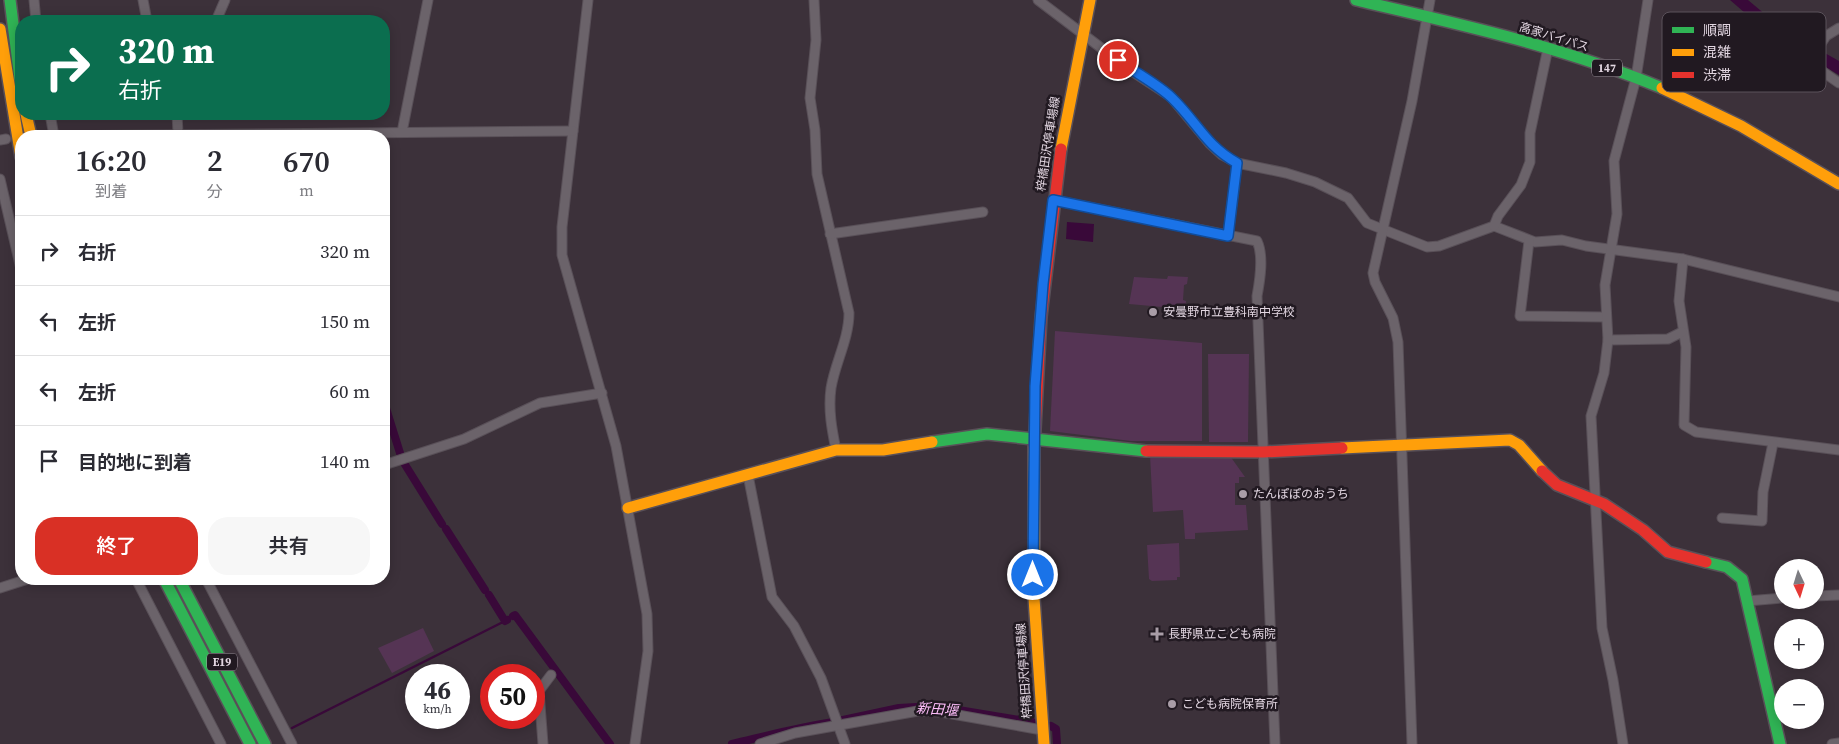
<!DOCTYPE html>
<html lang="ja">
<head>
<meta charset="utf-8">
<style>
  body { margin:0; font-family:"Source Serif 4","Noto Sans JP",serif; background:#f7f7f7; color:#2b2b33; height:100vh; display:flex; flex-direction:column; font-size:19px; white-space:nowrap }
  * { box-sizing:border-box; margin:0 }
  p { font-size:16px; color:#7c7c81 }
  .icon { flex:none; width:28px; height:28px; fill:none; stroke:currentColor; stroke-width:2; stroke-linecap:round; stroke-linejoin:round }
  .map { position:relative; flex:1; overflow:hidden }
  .sheet { position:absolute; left:15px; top:130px; width:375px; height:455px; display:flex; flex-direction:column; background:#fff; border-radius:20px; box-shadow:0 2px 12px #0003 }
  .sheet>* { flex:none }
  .hud { position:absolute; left:15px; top:15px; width:375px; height:105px; border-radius:20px; box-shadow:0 2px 12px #0003; background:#0b6e4f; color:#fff; overflow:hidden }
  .needle { width:32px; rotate:176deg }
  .fabs { position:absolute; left:1774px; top:559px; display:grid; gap:10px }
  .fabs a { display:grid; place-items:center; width:50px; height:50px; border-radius:50%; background:#fff; box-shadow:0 2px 12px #0003; font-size:25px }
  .speed { position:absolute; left:405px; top:664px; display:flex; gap:10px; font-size:25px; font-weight:700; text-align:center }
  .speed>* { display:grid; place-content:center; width:65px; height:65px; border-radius:50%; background:#fff; box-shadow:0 2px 12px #0003; line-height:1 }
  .speed small { font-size:12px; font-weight:400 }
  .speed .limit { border:8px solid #d22; background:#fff; color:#111 }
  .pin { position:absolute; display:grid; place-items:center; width:42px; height:42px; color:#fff; margin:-21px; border:2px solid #fff; border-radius:50%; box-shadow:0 1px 5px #0007 }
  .me { position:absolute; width:55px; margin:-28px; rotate:0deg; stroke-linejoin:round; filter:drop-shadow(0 0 4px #0008) }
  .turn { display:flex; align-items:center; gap:18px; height:105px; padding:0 20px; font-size:22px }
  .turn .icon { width:65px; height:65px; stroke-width:2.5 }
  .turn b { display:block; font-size:35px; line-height:42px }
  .eta { display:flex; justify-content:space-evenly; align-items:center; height:85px; text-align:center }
  .eta b { font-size:30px; font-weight:600; line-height:35px }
  .action { display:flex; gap:10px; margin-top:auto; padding:10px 20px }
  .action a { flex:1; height:58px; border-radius:20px; background:#d93025; color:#fff; font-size:20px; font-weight:600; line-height:58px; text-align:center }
  .action a+a { background:#f7f7f7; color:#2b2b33 }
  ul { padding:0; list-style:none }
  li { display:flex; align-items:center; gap:15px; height:70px; padding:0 20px; border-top:1px solid #e1e1e2 }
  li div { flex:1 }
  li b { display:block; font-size:19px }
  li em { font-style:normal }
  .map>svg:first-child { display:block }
  .green { fill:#553454 }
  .water { fill:#390939 }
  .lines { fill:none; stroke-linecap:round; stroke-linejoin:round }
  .stream { stroke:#390939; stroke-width:2.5 }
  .canal { stroke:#390939; stroke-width:8 }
  .street-casing { stroke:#595058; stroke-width:11 }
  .fast-casing { stroke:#595058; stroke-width:14 }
  .slow-casing { stroke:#595058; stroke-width:14 }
  .jam-casing { stroke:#595058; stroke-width:14 }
  .street { stroke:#6b636a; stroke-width:9 }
  .fast { stroke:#30b455; stroke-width:11 }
  .slow { stroke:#ff9f0a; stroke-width:11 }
  .jam { stroke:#e5322d; stroke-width:11 }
  .route-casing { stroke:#114b97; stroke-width:12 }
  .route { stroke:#1a73e8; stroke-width:9 }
  .poi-dot { fill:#a99da7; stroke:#211921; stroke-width:2 }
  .labels { text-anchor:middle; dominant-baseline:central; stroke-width:5; stroke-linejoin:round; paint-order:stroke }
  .shield { fill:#211921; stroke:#a99ea8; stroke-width:1 }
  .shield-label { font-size:11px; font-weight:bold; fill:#e3d7e2 }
  .street-label { font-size:12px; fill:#e3d7e2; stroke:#211921 }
  .poi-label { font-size:12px; fill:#e3d7e2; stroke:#211921; text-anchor:start }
  .water-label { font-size:14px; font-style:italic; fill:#febdfa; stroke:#211921 }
  .key { fill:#211921; stroke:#5b525b; stroke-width:1 }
  .key-label { font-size:14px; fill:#e3d7e2 }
</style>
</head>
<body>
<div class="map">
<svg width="1839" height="744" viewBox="0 0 1839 744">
  <rect width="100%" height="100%" fill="#3c313a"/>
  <!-- green -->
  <g class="green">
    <path d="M1168,276L1188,277L1187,284L1184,285L1183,300L1186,301L1185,309L1129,304L1134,277L1167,279Z"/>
    <path d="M1055,331L1202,343V441H1131L1050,431Z"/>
    <path d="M1208,354H1249L1248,442H1209Z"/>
    <path d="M1150,455L1230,456L1245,477H1239V483H1235V505H1246L1248,530L1195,533V539H1185L1183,510L1153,512Z"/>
    <path d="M1179,543L1180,577H1177V580L1152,581L1149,579L1147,545Z"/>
    <path d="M423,628L434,651L392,673L378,648Z"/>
  </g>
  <!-- water -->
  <g class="water">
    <path d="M1730,0H1748L1784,30L1839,61V75L1767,32Z"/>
    <path d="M1067,222L1094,224L1093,242L1066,239Z"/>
  </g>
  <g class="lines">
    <!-- stream -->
    <path class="stream" d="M292,728L505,621"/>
    <!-- canal -->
    <g class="canal">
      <path d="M384,402L400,453"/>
      <path d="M404,463L442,524"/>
      <path d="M446,529L485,590"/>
      <path d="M489,595L505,621L507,620"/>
      <path d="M513,616L515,615L610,744"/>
      <path d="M843,720L899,708L934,706L1032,722"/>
      <path d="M1051,726L1056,729L1057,744"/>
      <path d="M732,744C766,736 799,727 834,722"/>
    </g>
    <!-- street casing -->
    <g class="street-casing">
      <g id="street">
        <path d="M34,0L36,21"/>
        <path d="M143,0L147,21"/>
        <path d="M588,0L562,227V255L616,446L647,614L648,651L635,744"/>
        <path d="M814,0L816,40L810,98L815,130L817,174L849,313C849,339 835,363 831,388C828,410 832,430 836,450"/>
        <path d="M1038,0L1133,72L1171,97L1210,144L1222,155L1237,163L1286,173L1315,182L1348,198L1367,223L1427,247L1439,246L1494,226L1535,242L1562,240L1586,246L1683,259L1839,297"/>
        <path d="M216,21L225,0"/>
        <path d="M1839,28L1826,36L1809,62L1839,83"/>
        <path d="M50,114L54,136"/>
        <path d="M177,114L178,133"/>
        <path d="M402,132L428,0"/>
        <path d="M40,136L573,131"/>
        <path d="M0,140L6,139"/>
        <path d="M0,179L21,269"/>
        <path d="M1053,200L1257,241C1264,256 1260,280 1257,296L1275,744"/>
        <path d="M1494,226L1498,216L1521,185L1530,162V133L1548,48"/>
        <path d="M830,234L983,212"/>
        <path d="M1228,236L1237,163"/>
        <path d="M1529,241L1520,316L1606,317"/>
        <path d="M1683,259L1679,301L1686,347L1684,425L1696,432L1839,450"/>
        <path d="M1608,340L1668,339L1682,332"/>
        <path d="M384,465L464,439L540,403L602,393"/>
        <path d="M748,475L772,597L794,626L821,678L845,744"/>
        <path d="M1722,518L1762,521L1763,492L1773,443"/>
        <path d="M136,579L221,744"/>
        <path d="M206,579L292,744"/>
        <path d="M0,588L28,579"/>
        <path d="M1815,596L1839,595"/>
        <path d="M1747,601L1782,598"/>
        <path d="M543,744L539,691L551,675"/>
        <path d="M760,744L795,733L918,711L941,712L1042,730"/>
        <path d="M1412,744L1398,342L1393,318L1375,282L1373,273L1412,101L1430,0"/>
        <path d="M1623,744L1613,680L1602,628L1591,416L1604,373L1608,340L1605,285L1617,214L1614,161L1636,78L1648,0"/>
        <path d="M1832,744L1839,743"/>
      </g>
    </g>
    <!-- fast casing -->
    <g class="fast-casing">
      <g id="fast">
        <path d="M10,0L21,86"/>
        <path d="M1356,0C1460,24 1563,47 1662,88"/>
        <path d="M932,442L987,434L1146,451"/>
        <path d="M1706,562L1727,567L1742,579L1780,744"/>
        <path d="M164,579L250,744"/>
        <path d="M179,579L265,744"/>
      </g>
    </g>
    <!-- slow casing -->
    <g class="slow-casing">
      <g id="slow">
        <path d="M0,29L21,157"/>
        <path d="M1662,88L1741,126L1839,184"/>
        <path d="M26,114L31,136"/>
        <path d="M1061,149L1090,0"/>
        <path d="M1034,448V598L1044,744"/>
        <path d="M1342,448L1510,440L1519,445L1542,471"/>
        <path d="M628,508L836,450H883L932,442"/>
      </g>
    </g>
    <!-- jam casing -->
    <g class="jam-casing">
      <g id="jam">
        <path d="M1034,448L1041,317L1061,149"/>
        <path d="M1146,451L1263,452L1342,448"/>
        <path d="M1542,471L1557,485L1604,504L1643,530L1668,552L1706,562"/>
      </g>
    </g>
    <!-- street -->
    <use href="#street" class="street"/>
    <!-- fast -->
    <use href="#fast" class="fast"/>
    <!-- slow -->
    <use href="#slow" class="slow"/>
    <!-- jam -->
    <use href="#jam" class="jam"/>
  </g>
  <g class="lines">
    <!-- route casing -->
    <g class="route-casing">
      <path id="route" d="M1033,575L1035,386L1043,284L1053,200L1228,236L1237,163C1205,145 1197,122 1172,98C1159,85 1134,72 1118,60"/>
    </g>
    <!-- route -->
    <use href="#route" class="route"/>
  </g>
  <!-- markers -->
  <g class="poi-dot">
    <circle cx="1153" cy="312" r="5"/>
    <circle cx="1243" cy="494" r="5"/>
    <path d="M1154.5 626.5h5v5h5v5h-5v5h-5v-5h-5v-5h5z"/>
    <circle cx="1172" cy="704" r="5"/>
  </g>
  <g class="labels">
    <!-- shield labels -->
    <g class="shield">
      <rect x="1592" y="59.5" width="30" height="17" rx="4"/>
      <rect x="207" y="653.5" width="30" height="17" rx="4"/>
    </g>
    <g class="shield-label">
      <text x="1607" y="68">147</text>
      <text x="222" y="662">E19</text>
    </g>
    <!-- street labels -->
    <g class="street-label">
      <text transform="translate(1554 37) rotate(17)">高家バイパス</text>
      <text transform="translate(1048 144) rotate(-81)">梓橋田沢停車場線</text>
      <text transform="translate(1024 671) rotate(-94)">梓橋田沢停車場線</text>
    </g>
    <!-- poi labels -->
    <g class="poi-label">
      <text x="1163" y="312">安曇野市立豊科南中学校</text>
      <text x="1253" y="494">たんぽぽのおうち</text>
      <text x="1168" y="634">長野県立こども病院</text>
      <text x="1182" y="704">こども病院保育所</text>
    </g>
    <!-- water labels -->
    <g class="water-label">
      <text transform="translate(937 709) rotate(4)">新田堰</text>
    </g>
  </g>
  <!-- legend -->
  <rect x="1662" y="12" width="164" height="80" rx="8" class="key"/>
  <rect x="1672" y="27" width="22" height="6" fill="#30b455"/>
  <rect x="1672" y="49" width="22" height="7" fill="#ff9f0a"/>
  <rect x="1672" y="72" width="22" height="6" fill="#e5322d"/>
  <g class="key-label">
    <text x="1703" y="35">順調</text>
    <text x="1703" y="57">混雑</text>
    <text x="1703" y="80">渋滞</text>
  </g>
</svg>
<div class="fabs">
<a><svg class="needle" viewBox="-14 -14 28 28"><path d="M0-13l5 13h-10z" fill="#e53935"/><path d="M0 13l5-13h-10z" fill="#7c7c81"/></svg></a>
<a>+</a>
<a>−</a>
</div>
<div class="speed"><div>46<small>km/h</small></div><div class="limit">50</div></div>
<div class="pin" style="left:1118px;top:60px;background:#d93025"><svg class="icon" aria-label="arrive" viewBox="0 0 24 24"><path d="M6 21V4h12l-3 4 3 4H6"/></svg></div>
<svg class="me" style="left:1033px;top:575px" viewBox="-20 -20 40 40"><circle r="17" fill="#1a73e8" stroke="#fff" stroke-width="3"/><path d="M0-11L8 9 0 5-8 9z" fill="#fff"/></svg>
<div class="hud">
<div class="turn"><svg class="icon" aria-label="right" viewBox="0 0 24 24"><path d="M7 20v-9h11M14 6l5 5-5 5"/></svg><div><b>320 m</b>右折</div></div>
</div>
<section class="sheet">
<div class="eta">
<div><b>16:20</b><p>到着</p></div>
<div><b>2</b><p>分</p></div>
<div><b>670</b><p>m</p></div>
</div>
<ul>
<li><svg class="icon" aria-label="right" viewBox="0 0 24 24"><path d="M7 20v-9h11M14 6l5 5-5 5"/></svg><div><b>右折</b></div><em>320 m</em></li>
<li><svg class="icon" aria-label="left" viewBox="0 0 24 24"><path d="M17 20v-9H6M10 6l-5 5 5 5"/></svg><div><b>左折</b></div><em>150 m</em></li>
<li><svg class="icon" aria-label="left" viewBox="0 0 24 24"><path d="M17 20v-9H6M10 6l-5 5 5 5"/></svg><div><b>左折</b></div><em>60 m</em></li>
<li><svg class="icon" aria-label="arrive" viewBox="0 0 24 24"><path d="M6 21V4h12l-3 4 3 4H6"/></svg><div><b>目的地に到着</b></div><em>140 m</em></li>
</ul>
<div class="action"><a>終了</a><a>共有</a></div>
</section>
</div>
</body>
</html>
